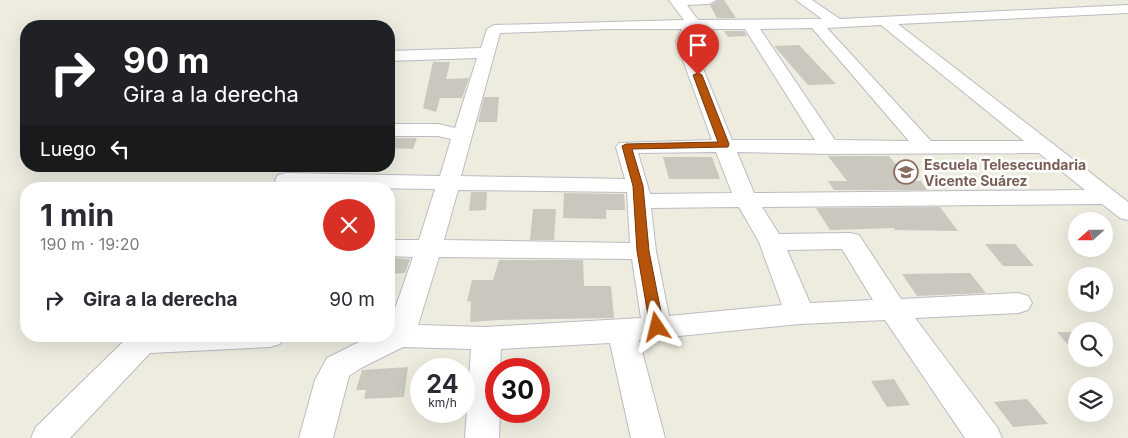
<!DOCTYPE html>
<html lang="es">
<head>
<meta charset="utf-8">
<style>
  body { margin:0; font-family:Inter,sans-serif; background:#f2f2f3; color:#2b2b33; height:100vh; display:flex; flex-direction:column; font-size:19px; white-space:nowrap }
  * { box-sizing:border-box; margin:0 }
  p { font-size:16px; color:#7c7c81 }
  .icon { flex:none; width:28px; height:28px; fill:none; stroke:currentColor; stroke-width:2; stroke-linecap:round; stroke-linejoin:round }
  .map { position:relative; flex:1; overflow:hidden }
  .panel { position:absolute; left:20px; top:182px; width:375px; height:160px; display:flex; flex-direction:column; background:#fff; border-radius:20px; box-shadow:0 5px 20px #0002 }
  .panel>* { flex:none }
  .top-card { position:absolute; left:20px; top:20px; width:375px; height:152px; border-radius:20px; box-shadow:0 5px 20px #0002; background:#202124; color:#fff; overflow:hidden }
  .needle { width:32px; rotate:249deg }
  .controls { position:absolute; left:1068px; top:212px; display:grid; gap:10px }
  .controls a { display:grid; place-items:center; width:45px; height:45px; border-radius:50%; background:#fff; box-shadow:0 5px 20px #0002; font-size:25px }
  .speed { position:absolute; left:410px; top:358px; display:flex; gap:10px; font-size:25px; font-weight:700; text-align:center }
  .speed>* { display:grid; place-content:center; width:65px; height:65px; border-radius:50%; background:#fff; box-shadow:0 5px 20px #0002; line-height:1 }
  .speed small { font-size:12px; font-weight:400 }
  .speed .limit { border:8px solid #d22; background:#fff; color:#111 }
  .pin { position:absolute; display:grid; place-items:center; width:42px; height:42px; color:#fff; margin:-51px -21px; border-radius:50% 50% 50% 0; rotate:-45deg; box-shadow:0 0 5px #0007 }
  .pin .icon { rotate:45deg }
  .me { position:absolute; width:55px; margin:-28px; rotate:350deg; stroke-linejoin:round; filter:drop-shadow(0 0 4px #0008) }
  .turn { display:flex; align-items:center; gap:18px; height:105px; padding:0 20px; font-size:22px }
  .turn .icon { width:65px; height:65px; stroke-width:2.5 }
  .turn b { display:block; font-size:35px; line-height:42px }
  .then { display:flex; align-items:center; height:48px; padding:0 20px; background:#0003; gap:10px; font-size:19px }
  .round { display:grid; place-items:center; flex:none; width:52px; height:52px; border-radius:26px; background:#f2f2f3 }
  .head { display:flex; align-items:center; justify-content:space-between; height:85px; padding:0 20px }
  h1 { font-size:30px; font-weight:700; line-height:38px }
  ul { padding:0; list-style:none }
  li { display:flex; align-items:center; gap:15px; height:65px; padding:0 20px }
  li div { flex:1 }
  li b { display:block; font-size:19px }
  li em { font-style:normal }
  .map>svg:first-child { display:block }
  .building { fill:#cac8be }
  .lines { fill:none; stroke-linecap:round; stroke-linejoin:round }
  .street-casing { stroke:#babcc2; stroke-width:2 }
  .street { fill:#fff; fill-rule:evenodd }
  .route { fill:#b45309; stroke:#753606 }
  .labels { text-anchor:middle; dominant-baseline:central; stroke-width:5; stroke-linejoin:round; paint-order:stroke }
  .education-label { font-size:14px; font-weight:bold; fill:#785e54; stroke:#fff; text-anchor:start }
</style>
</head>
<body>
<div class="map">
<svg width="1128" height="438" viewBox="0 0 1128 438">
  <rect width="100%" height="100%" fill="#edecdf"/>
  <!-- building -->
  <g class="building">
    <path d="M718,0H724L736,18H717L710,5Z"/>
    <path d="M724,31H744L747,36L728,37Z"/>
    <path d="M799,45L836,84L808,85L774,46Z"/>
    <path d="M433,62H450L446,79L469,78L462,98H440L436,112L423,108Z"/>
    <path d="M484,97H499L497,122H478Z"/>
    <path d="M389,138H417L413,149L389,148Z"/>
    <path d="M828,156H889L910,181H921L927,190H834L828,181H847Z"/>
    <path d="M663,157H712L720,179H669Z"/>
    <path d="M471,192H487L486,210L469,211Z"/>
    <path d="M564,193L624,194L625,210H606V219L563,218Z"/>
    <path d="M940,207L958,231L895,230L894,228L830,230L816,208Z"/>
    <path d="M533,209H556L554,240H530Z"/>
    <path d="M985,244H1015L1034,266H1003Z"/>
    <path d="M389,258L410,259L405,273L389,274Z"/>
    <path d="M499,260H583L584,286H611L614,318L498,320L470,322L471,302L467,301L472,280H493Z"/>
    <path d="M970,273L986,293L917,296L902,274Z"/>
    <path d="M1076,331V354L1057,332L1087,331Z"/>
    <path d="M408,367L404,397L364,399L366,390H356L362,370Z"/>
    <path d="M894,379L910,405L887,407L871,381Z"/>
    <path d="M1027,399L1048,424L1013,427L994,402Z"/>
  </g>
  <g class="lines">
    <!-- street casing -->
    <g class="street-casing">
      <g id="street">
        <path d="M669,0H716L709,4L687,5L698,20L822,19L796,0H812L840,19L1128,5V13L898,24L1128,202V220L1120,218L1102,204L762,207L779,234L850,233L859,235L901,299L1018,293L1028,296L1032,303L1028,310L1018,313L915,318L997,427L1002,438H965L885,320L800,324L639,340L665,438H631L610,343L501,349L500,369H496V411H500L499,438H465L471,349L403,347L361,368L349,376L333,438H299L315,380L327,358L371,336H389V326L413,257L389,256V240H419L435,189L286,187L278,185L275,180L278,175L286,173L440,176L451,139L438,136H389V124H438L455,128L477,58L389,61V51L481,48L487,29L494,25L684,20ZM881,25L1024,141H931L827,28ZM812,28L909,141L835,140L760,29ZM611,29H682L676,41L712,140L619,143L616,147L625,179L461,176L500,33ZM697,29H745L815,140H732L692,41ZM716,152L732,193L650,194L638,153ZM737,152L830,154L1039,153L1085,190L754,193ZM458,190L627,192L630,243L444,240ZM739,207L759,242L782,305L669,316L656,251L651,208ZM842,249L873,300L810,303L787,250ZM439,257L632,259L641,318L486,327L418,325Z"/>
        <path d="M129,336H285L280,344L270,347L150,353L70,438H31L36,427Z"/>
      </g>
    </g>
    <!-- street -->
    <use href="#street" class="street"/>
  </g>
  <!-- route -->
  <path class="route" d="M698,73L702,75L729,144L728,147L632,149L643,186L649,251L664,327L657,332L650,327L637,251L633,186L622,146L626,144L718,142L693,75Z"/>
  <!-- icons -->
  <defs>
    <g id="school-ring" transform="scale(1.25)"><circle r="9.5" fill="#fff" stroke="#8d6e63" stroke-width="1.5"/><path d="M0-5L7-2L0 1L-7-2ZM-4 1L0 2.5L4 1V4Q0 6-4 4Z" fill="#8d6e63"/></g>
  </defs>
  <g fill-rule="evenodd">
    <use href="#school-ring" x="906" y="172"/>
  </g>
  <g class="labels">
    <!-- education labels -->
    <g class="education-label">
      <text x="924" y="164">Escuela Telesecundaria<tspan x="924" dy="16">Vicente Suárez</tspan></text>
    </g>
  </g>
</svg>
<div class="controls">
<a><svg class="needle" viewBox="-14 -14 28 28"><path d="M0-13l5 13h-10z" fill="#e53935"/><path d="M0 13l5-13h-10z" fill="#7c7c81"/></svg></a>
<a><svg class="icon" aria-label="sound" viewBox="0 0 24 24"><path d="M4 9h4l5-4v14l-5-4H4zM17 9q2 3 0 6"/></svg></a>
<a><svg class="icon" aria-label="search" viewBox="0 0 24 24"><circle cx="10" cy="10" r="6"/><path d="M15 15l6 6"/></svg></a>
<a><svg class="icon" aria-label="layers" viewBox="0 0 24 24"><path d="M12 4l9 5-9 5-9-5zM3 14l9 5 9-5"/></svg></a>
</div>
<div class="speed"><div>24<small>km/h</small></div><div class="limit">30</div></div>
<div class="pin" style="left:698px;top:75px;background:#d93025"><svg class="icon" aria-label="arrive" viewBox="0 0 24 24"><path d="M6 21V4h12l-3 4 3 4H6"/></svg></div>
<svg class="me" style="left:657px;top:327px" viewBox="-20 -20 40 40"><path d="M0-17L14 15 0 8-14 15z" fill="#b45309" stroke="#fff" stroke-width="4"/></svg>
<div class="top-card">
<div class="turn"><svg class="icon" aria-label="right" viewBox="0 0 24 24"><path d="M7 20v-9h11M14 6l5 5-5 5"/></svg><div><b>90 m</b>Gira a la derecha</div></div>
<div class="then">Luego<svg class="icon" aria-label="left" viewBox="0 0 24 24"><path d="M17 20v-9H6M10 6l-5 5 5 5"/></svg></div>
</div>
<section class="panel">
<div class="head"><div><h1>1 min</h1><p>190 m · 19:20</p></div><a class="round" style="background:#d93025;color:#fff"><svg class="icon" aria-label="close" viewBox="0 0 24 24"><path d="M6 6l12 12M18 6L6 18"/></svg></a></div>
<ul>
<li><svg class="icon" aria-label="right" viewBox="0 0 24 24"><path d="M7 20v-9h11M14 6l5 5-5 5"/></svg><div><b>Gira a la derecha</b></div><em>90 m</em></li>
</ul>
</section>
</div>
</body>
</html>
